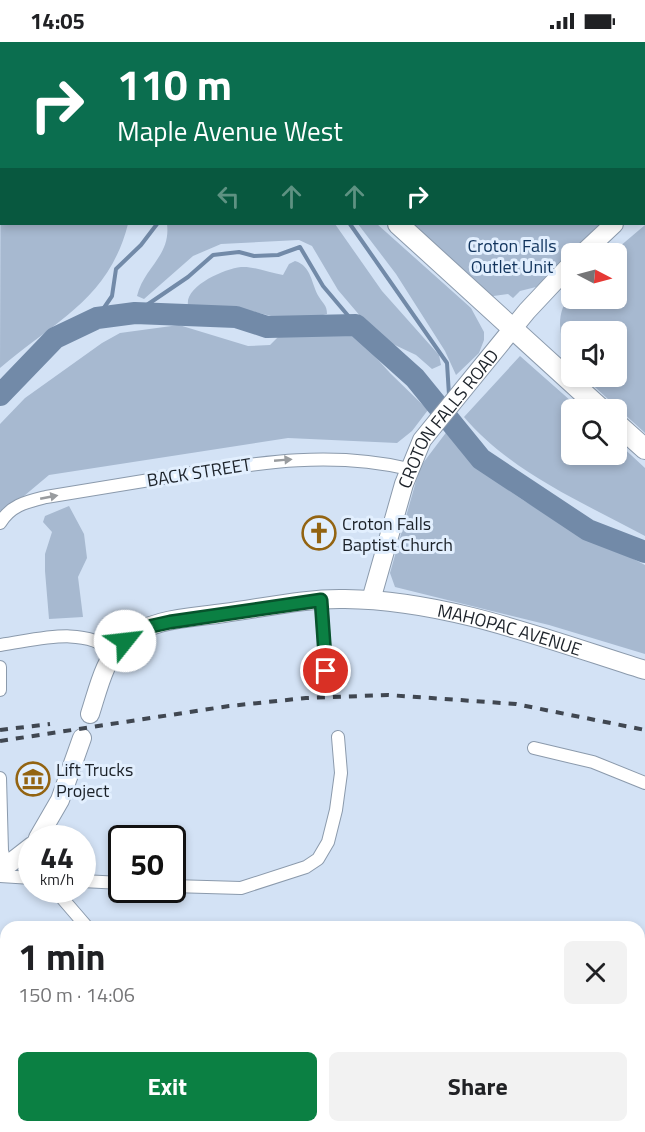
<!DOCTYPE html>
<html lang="en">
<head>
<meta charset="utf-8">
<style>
  body { margin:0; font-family:"Titillium Web",sans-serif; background:#f2f2f2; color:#202124; height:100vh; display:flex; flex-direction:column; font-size:22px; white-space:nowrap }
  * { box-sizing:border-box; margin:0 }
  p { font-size:20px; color:#757577 }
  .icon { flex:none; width:33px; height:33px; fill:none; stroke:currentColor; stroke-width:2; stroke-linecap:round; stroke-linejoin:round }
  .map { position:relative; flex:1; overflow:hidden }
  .panel { position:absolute; left:0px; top:879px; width:645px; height:212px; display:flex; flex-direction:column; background:#fff; border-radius:18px 18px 0 0; box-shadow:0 3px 9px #0003 }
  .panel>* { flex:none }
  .hud { position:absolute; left:0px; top:0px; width:645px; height:183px; box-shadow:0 3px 9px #0003; background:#0b6e4f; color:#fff; overflow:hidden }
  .needle { width:39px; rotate:96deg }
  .fabs { position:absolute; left:561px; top:201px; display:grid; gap:12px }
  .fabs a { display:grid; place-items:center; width:66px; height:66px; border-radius:9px; background:#fff; box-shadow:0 3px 9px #0003; font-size:30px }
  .speed { position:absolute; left:18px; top:783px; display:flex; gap:12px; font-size:30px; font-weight:700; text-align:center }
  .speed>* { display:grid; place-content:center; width:78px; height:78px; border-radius:50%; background:#fff; box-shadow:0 3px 9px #0003; line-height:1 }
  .speed small { font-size:15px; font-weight:400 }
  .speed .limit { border:3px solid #111; border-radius:9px; background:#fff; color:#111 }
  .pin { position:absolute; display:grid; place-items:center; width:51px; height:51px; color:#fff; margin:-26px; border:3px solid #fff; border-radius:50%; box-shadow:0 2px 6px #0007 }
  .me { position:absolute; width:66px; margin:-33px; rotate:61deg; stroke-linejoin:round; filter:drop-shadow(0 0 4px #0008) }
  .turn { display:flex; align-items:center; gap:21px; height:126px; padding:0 18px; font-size:27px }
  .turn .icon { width:78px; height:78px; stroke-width:2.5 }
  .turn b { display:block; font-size:42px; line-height:51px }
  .lanes { display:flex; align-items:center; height:57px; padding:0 18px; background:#0003; justify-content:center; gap:30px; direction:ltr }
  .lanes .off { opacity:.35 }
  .round { display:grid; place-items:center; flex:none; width:63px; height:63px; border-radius:9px; background:#f2f2f2 }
  .head { display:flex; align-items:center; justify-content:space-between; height:102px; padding:0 18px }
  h1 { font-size:36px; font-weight:700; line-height:45px }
  .cta { display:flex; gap:12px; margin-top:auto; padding:12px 18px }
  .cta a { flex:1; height:69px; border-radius:9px; background:#0b8043; color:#fff; font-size:24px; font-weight:700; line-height:69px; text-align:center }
  .cta a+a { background:#f2f2f2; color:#202124 }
  .status { display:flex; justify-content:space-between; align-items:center; height:42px; padding:0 30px; background:#fff; direction:ltr }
  .status svg { height:16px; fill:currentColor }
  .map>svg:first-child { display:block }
  .green { fill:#a7b9d0 }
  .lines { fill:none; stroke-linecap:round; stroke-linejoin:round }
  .stream { stroke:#728aa8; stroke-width:4 }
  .river { stroke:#728aa8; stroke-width:22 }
  .street-casing { stroke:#8b9aac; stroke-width:14 }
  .secondary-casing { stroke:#8b9aac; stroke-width:20 }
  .primary-casing { stroke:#8b9aac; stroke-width:22 }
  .street { stroke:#fff; stroke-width:12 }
  .secondary { stroke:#fff; stroke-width:18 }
  .primary { stroke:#fff; stroke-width:20 }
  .rail { stroke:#404751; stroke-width:4; stroke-dasharray:8 8; stroke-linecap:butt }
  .oneway { fill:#999c9f }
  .route-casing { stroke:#07532c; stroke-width:15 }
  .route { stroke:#0b8043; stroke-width:10 }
  .labels { text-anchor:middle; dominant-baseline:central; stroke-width:6; stroke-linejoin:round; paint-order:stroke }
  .park-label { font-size:18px; fill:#10335c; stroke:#e2effe }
  .street-label { font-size:18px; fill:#1c2229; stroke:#e2effe }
  .poi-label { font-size:18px; fill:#1c2229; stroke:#e2effe; text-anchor:start }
</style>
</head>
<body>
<div class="status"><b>14:05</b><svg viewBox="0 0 49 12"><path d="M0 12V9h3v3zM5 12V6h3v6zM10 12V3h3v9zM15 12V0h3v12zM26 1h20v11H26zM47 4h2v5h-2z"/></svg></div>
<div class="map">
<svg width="645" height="1090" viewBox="0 0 645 1090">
  <rect width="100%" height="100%" fill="#d3e2f5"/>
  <!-- green -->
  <g class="green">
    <path d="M204,0H645V146L644,2Z"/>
    <path d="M1,26L2,182H128C109,257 55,279 0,326Z"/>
    <path d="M167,182H335L382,249L439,313L441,323L432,327L416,313L378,295L338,248L312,204L299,198L221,202L193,214L144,257L137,254C144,225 171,214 167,182Z"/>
    <path d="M358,182H377L471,266L484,290V298L479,311L456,333L445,309L396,232Z"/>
    <path d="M408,182H604L536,245L520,249L513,256L508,252L486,255Z"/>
    <path d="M645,183V391L584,335L616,334V290H572L571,317C559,297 554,272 571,252L572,256H616V212L612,211Z"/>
    <path d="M295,219C312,224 311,242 319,255C323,262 327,263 327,272L307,277H283L235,265L219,267L188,263C185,244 224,227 241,225C254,224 270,231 283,233L289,222Z"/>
    <path d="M179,283L248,304L270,303L282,291L353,290L390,331L428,368L412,389L397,401L288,396L49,433L18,459L0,469V382L25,356L102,301L120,291Z"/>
    <path d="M520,314L580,367L572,368V412H616L617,400L645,426V494C582,460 512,431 464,375Z"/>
    <path d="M448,388C493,455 575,486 645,523V612L549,583L395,545L390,531L420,425Z"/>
    <path d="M69,464L84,492L87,516L78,535L83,575L49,577L45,529V512L52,490L43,480L45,474Z"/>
  </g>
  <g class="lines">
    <!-- stream -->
    <g class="stream">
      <path d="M350,182L447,321L449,353"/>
      <path d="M135,271L188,235L213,213L239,210L254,214L278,213L300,205L323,244L356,283"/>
      <path d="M97,276L112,254L116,227L141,203L157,182"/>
      <path d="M451,373L452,384"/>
    </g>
    <!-- river -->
    <path class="river" d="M0,353L55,296L97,276L135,271L236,275L267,285L356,283L415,336L481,417L588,488L645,510"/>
    <!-- street casing -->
    <g class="street-casing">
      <g id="street">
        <path d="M0,481C11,463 26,460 46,455C92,447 139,440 186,432C262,420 333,409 409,427"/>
        <path d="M321,558L326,629"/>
        <path d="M0,603C37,598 83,583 114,610"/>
        <path d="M0,625V648"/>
        <path d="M534,706L593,720L645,741"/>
        <path d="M0,736L2,809L7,826"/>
        <path d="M0,834L32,836"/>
        <path d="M82,839L122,841"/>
        <path d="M172,844L241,846L306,825L318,817L328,800L336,768L341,731L338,695"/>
        <path d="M59,848L62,856L87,885"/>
        <path d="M0,973H6"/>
        <path d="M230,1090L231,1084"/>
      </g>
    </g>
    <!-- secondary casing -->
    <g class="secondary-casing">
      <g id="secondary">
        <path d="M644,156L645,155"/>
        <path d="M582,212L614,182"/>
        <path id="s1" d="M371,558L404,442L422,398L527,269L572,221"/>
        <path id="s2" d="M90,672C98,648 104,617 124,599C150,576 191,576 224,571C263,566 305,556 345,557C447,558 549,598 645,628"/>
        <path d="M38,796L60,758L82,696"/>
        <path d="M0,829L32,804"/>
      </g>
    </g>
    <!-- primary casing -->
    <g class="primary-casing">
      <g id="primary">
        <path d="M189,0L191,2"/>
        <path d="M398,182L602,368"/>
        <path d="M616,381L645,407"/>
      </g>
    </g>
    <!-- street -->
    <use href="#street" class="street"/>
    <!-- secondary -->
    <use href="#secondary" class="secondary"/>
    <!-- primary -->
    <use href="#primary" class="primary"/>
    <!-- rail -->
    <g class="rail">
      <path d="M0,688L50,682"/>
      <path d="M0,699L229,664L306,656L388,653L516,662L645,688"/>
    </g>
  </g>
  <!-- one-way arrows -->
  <defs><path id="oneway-solid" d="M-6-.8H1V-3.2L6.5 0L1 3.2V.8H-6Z" transform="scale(1.5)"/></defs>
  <g class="oneway">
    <use href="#oneway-solid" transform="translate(283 418) rotate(-5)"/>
    <use href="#oneway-solid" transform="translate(49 455) rotate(-11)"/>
  </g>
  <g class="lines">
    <!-- route casing -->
    <g class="route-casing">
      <path id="route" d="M125,599L152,584L170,580L321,558L326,629"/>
    </g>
    <!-- route -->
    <use href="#route" class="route"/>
  </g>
  <!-- icons -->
  <defs>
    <g id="church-ring" transform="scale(1.725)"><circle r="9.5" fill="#e2effe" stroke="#936412" stroke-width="1.5"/><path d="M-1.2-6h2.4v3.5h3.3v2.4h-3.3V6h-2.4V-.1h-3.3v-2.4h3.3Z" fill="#936412"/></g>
    <g id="museum-ring" transform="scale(1.725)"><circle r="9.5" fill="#e2effe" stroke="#936412" stroke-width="1.5"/><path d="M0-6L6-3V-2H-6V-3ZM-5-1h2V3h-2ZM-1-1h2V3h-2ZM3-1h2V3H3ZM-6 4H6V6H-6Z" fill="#936412"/></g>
  </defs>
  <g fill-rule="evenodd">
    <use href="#church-ring" x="319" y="491"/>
    <use href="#museum-ring" x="33" y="737"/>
  </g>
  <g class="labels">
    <!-- park labels -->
    <g class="park-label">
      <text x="512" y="203">Croton Falls<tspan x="512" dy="21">Outlet Unit</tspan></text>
    </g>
    <!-- street labels -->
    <g class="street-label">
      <text stroke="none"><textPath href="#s1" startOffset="200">CROTON FALLS ROAD</textPath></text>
      <text transform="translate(199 430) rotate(-9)">BACK STREET</text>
      <text stroke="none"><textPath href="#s2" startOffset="477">MAHOPAC AVENUE</textPath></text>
    </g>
    <!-- poi labels -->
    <g class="poi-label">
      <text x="342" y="481">Croton Falls<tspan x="342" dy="21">Baptist Church</tspan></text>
      <text x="56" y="727">Lift Trucks<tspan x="56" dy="21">Project</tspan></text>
    </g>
  </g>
</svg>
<div class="fabs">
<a><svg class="needle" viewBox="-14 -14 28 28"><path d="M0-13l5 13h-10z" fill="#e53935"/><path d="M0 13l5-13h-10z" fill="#757577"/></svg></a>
<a><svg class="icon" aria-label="sound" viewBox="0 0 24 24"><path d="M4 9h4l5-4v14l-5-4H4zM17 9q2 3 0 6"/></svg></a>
<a><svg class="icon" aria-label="search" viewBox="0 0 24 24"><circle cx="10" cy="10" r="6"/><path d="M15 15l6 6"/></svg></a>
</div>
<div class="speed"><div>44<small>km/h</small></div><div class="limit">50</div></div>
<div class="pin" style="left:326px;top:629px;background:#d93025"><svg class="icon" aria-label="arrive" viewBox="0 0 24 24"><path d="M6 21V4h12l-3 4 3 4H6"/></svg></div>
<svg class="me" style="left:125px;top:599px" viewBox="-20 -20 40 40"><circle r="19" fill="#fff"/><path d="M0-13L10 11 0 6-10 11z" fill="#0b8043"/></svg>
<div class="hud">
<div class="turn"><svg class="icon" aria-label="right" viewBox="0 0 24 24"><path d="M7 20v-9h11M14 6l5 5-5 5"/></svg><div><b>110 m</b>Maple Avenue West</div></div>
<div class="lanes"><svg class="icon off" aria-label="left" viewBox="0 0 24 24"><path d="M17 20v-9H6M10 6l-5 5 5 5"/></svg><svg class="icon off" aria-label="ahead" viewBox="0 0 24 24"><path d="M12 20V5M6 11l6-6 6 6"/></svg><svg class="icon off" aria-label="ahead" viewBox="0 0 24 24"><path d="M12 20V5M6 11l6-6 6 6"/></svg><svg class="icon" aria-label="right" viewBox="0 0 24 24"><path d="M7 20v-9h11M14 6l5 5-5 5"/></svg></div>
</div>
<section class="panel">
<div class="head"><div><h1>1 min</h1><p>150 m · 14:06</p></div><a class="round"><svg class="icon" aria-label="close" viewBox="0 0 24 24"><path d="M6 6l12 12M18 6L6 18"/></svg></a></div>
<div class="cta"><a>Exit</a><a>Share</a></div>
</section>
</div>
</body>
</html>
